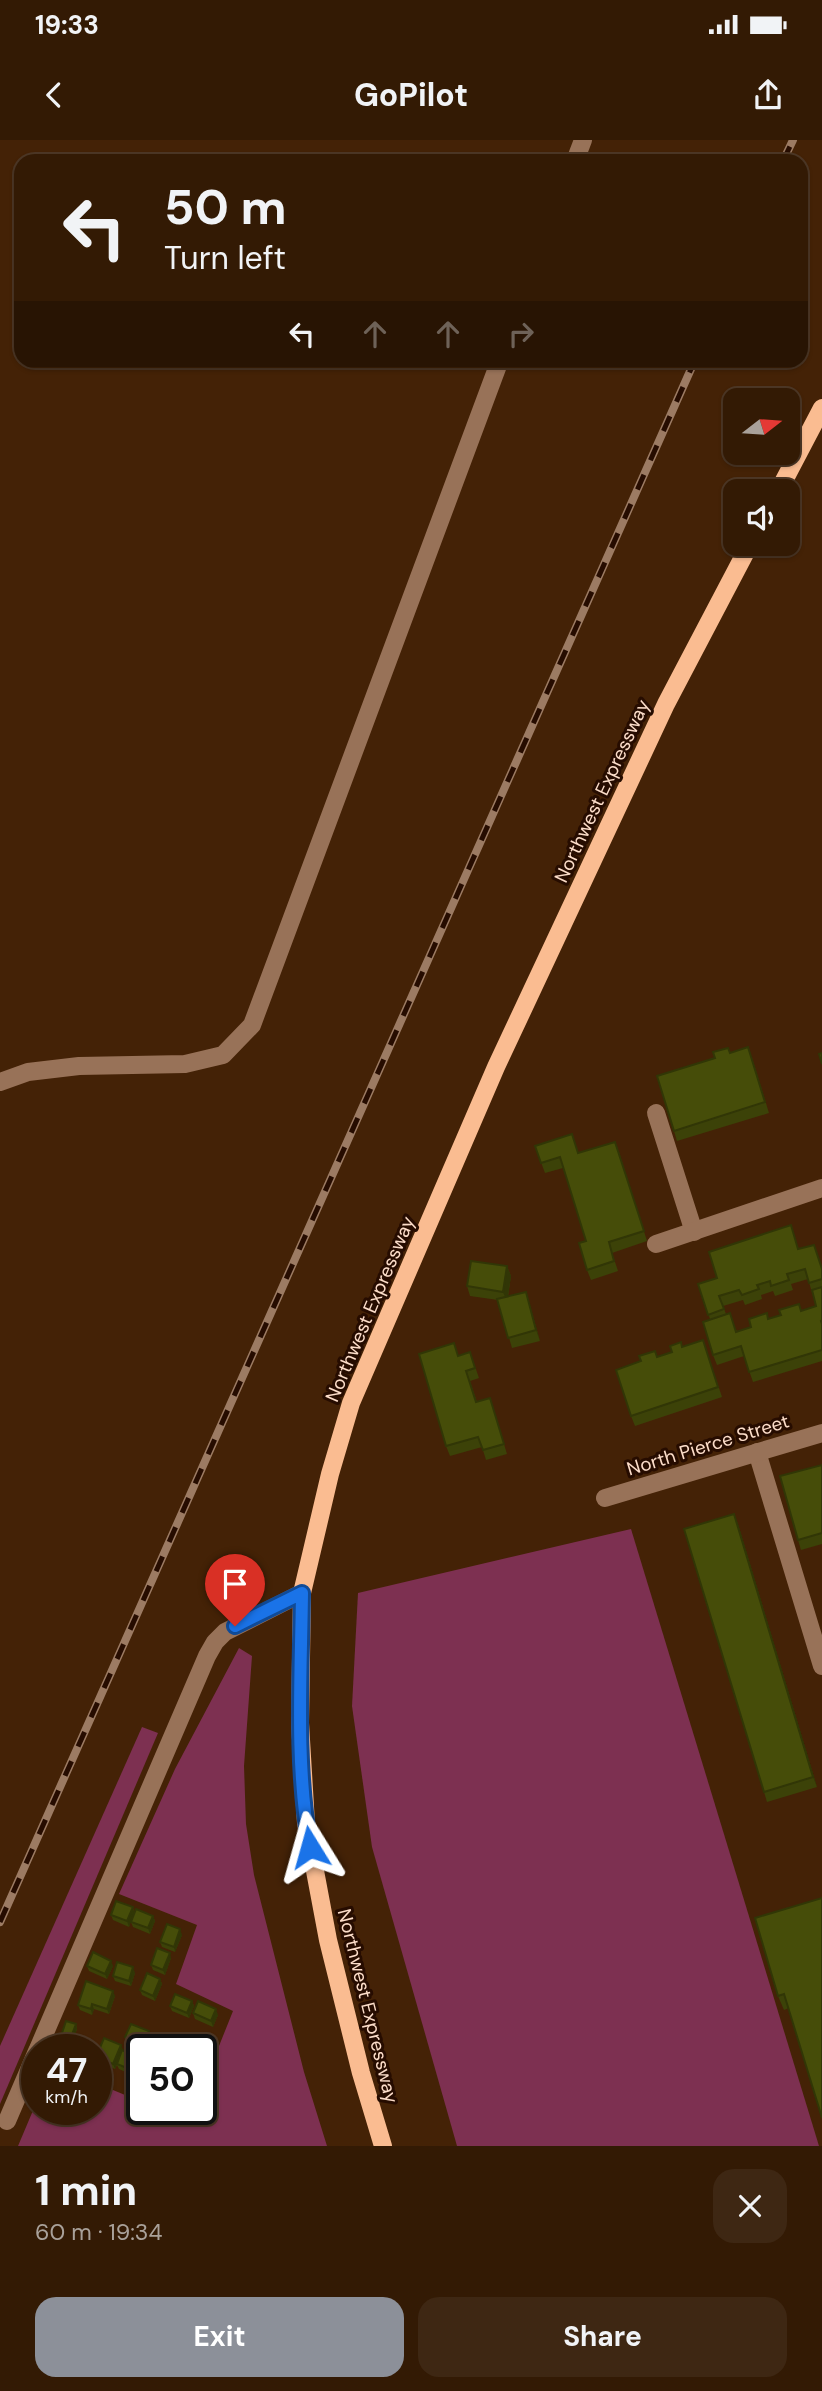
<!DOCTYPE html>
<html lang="en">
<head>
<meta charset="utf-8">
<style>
  body { margin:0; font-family:"DM Sans",sans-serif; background:#3e2713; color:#f1f3f6; height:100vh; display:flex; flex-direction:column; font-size:26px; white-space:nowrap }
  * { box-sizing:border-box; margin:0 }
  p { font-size:23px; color:#a9a19a }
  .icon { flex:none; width:38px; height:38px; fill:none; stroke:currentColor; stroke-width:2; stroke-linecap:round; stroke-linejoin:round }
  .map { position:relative; height:2006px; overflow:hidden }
  .side { display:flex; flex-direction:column; background:#331a04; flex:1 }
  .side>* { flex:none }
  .banner { position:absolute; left:14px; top:14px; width:794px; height:214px; border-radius:21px; box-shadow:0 2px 5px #0004,0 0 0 2px #4e3826; background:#331a04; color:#f1f3f6; overflow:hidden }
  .needle { width:46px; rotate:73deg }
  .tools { position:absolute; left:723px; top:248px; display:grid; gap:14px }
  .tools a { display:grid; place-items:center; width:77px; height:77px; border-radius:14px; background:#331a04; box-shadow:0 2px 5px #0004,0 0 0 2px #4e3826; font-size:35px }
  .speed { position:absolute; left:21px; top:1894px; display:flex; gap:14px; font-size:35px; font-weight:700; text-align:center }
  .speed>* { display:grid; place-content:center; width:91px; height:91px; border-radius:50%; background:#331a04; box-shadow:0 2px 5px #0004,0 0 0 2px #4e3826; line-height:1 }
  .speed small { font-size:18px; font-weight:400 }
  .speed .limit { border:4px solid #111; border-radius:10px; background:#fff; color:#111 }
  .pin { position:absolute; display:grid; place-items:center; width:60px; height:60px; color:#fff; margin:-72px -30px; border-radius:50% 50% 50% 0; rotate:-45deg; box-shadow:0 0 7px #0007 }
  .pin .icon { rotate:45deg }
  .me { position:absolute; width:77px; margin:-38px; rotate:352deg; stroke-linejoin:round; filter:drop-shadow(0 0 5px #0008) }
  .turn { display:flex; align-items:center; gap:24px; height:147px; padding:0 35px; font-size:32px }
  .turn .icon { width:91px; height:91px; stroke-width:2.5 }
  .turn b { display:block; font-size:49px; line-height:60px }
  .lanes { display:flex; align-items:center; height:66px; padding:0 35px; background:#0003; justify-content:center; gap:35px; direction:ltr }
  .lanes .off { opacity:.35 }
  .round { display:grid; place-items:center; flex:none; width:74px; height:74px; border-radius:21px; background:#3e2713 }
  .headline { display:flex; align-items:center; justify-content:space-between; height:119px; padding:0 35px }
  h1 { font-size:42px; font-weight:700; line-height:52px }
  .cta { display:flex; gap:14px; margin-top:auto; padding:14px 35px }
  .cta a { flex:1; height:80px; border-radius:21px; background:#8c9099; color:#fff; font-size:28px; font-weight:700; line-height:80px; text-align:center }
  .cta a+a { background:#3e2713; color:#f1f3f6 }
  .status { display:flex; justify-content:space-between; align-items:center; height:49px; padding:0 35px; background:#331a04; direction:ltr }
  .status svg { height:19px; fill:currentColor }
  header { display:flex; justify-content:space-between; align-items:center; height:91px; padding:0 35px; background:#331a04; font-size:32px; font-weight:700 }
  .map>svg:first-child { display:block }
  .grass { fill:#7d3051 }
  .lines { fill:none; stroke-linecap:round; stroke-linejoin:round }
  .minor { stroke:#987258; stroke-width:18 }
  .major { stroke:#fabc91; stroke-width:18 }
  .rail-casing { stroke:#9c7b63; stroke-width:8 }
  .rail { stroke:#260c00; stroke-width:5; stroke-dasharray:16; stroke-linecap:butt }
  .wall { fill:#3c4208; fill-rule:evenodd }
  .shaded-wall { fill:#313606 }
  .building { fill:#464d09; stroke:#313606; stroke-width:2 }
  .route-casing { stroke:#114b97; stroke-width:18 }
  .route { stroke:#1a73e8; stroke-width:12 }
  .labels { text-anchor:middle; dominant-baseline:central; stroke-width:6; stroke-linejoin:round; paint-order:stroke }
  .street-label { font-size:19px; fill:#fcddc9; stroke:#260c00 }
</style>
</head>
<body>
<div class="status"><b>19:33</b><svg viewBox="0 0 49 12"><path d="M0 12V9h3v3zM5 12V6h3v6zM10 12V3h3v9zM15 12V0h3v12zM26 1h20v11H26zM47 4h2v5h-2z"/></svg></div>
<header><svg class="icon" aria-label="back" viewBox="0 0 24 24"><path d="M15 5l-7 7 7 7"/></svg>GoPilot<svg class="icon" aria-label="share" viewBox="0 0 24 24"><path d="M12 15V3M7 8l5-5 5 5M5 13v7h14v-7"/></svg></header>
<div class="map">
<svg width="822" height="2006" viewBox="0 0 822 2006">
  <rect width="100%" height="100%" fill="#442206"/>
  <!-- grass -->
  <g class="grass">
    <path d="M631,1389L819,2006H457L372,1707L352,1566L358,1453Z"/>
    <path d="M239,1508L252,1516L244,1626L246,1684L254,1735L304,1932L327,2006H18L37,1961V1969H96V1943L142,1962V1969H158L189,1981L194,1969H201V1951L233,1871L176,1844L197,1785L119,1754L175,1629Z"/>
    <path d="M142,1587L158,1593L0,1964V1906Z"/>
  </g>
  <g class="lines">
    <!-- minor -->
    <g class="minor">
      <path d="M575,21L583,0"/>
      <path d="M0,942L28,932L79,926L185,924L223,915L252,885L500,220"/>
      <path d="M656,973L694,1092"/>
      <path d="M656,1104L822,1048"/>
      <path d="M757,1312L822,1526"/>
      <path d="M605,1358L822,1293"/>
      <path d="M38,1909L207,1516L215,1502L225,1492L302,1453"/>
      <path d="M7,1981L37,1911"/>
    </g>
    <!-- major -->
    <g class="major">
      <path d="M778,352L822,268"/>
      <path d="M383,2006L361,1933L328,1800L306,1683L300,1583L302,1453L330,1334L351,1263L496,927L666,564L750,404"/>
    </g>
    <!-- rail casing -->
    <g class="rail-casing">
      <g id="rail">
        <path d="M783,21L793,0"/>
        <path d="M0,1782L695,220"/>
      </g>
    </g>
    <!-- rail -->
    <use href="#rail" class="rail"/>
  </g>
  <!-- wall -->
  <g class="wall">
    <path d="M730,913L752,918L769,973L677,1001L674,991L715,918Z"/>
    <path d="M535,1006L578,1013L619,1012L647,1101L612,1113L618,1131L591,1140L587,1130L586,1101L563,1028L545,1033Z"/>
    <path d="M799,1109L822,1128V1221L753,1242L744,1216L717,1225L713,1215L710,1179L698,1144ZM808,1139L816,1166L801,1171L769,1179L751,1187L737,1191L726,1174L723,1166L743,1160L745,1165L762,1159L761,1155L773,1151L775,1156L793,1150L791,1144Z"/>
    <path d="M507,1126L511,1136L508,1157L529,1162L540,1201L512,1208L498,1160L470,1156L467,1146Z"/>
    <path d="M703,1200L722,1257L635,1286L631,1276L657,1217Z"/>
    <path d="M470,1212L479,1238L470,1241L477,1262L490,1258L507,1314L486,1320L482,1307L450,1316L446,1306L458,1216Z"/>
    <path d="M822,1325V1404L801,1410L798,1400Z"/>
    <path d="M738,1384L817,1647L767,1662L764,1652Z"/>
    <path d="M822,1758L789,1868L784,1870L778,1856Z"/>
    <path d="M133,1767L134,1772L129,1787L113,1780L111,1775Z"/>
    <path d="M153,1776L155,1781L150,1794L133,1787L131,1782Z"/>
    <path d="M182,1795L175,1812L162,1807L160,1802Z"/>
    <path d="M171,1818L165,1835L153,1830L151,1825Z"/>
    <path d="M87,1826H113L107,1839L89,1831Z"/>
    <path d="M135,1833L131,1846L115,1841L113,1836Z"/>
    <path d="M160,1839L162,1844L155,1861L142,1855L140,1850Z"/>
    <path d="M115,1856L109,1874L94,1869L92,1875L80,1870L78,1865Z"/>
    <path d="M192,1861L194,1866L189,1878L172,1871L170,1866Z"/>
    <path d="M193,1873L218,1875L213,1887L195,1879Z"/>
    <path d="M76,1884L77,1889L70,1909L61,1907L59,1902Z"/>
    <path d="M125,1897H151L146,1909L127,1902Z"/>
    <path d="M123,1910L142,1923L136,1937L119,1929L117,1925L115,1929L98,1922L96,1917Z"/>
  </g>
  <!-- shaded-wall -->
  <g class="shaded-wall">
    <path d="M507,1126L511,1136L507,1162L503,1152Z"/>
    <path d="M526,1152L529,1162L540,1201L536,1190Z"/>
    <path d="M734,1374L738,1384L817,1647L813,1637Z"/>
    <path d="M133,1767L134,1772L129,1787L127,1781Z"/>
    <path d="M153,1776L155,1781L150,1794L148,1788Z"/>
    <path d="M180,1789L182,1795L175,1812L174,1807Z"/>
    <path d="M170,1813L171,1818L165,1835L163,1830Z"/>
    <path d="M111,1821L113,1826L107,1839L105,1834Z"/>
    <path d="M133,1827L135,1833L131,1846L129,1841Z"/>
    <path d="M160,1839L162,1844L155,1861L153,1856Z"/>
    <path d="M113,1851L115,1856L109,1874L107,1869Z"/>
    <path d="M192,1861L194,1866L189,1878L187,1873Z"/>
    <path d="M92,1864L94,1869L92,1875L91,1869Z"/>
    <path d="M216,1869L218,1875L213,1887L211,1881Z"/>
    <path d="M76,1884L77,1889L69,1909L68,1905Z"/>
    <path d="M149,1891L151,1897L146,1909L144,1904Z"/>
    <path d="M121,1905L123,1910L115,1929L113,1924Z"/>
    <path d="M140,1918L142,1923L136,1937L134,1931Z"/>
  </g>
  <!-- building -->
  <g class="building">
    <path d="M748,907L765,962L674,991L657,936L715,918L713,912L728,908L730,913Z"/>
    <path d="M822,913V924L819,914Z"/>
    <path d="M572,994L578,1013L615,1002L644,1091L609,1102L614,1121L587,1130L579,1103L586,1101L560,1017L541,1023L535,1006Z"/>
    <path d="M791,1085L798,1109L814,1105L822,1129V1139L809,1143L805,1129L787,1134L789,1140L771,1146L770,1141L757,1145L759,1149L742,1155L739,1150L719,1156L724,1169L708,1175L698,1144L717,1138L709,1112Z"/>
    <path d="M471,1121L507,1126L503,1152L467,1146Z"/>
    <path d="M822,1147V1180L821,1181L822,1184V1210L749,1232L741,1206L713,1215L703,1182L730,1173L736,1192L751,1187L749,1179L767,1173L768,1179L781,1175L779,1170L799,1164L801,1171L816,1166L812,1150Z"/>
    <path d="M526,1152L536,1190L508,1198L497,1159Z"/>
    <path d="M703,1200L718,1247L631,1276L616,1230L641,1221L639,1216L655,1211L657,1217L672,1212L670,1206L681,1202L682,1207Z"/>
    <path d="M454,1203L458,1216L470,1212L475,1228L466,1231L476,1262L490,1258L504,1304L483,1310L478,1297L446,1306L419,1214Z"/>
    <path d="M822,1325V1393L798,1400L780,1336Z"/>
    <path d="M734,1374L813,1637L764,1652L684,1389Z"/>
    <path d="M822,1758V1978L784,1854L778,1856L755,1778Z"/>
    <path d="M116,1761L133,1767L127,1781L111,1775Z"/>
    <path d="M136,1769L153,1776L148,1788L131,1782Z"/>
    <path d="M167,1784L180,1789L174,1807L160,1802Z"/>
    <path d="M157,1808L170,1813L163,1830L151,1825Z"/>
    <path d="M93,1812L111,1821L105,1834L87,1826Z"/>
    <path d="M117,1822L133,1827L129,1841L113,1836Z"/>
    <path d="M147,1833L160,1839L153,1856L140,1850Z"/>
    <path d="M86,1841L113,1851L107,1869L92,1864L91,1869L78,1865Z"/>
    <path d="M175,1854L192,1861L187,1873L170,1866Z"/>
    <path d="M198,1861L216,1869L211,1881L193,1873Z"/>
    <path d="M66,1881L76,1884L68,1905L59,1902Z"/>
    <path d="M131,1884L149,1891L144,1904L125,1897Z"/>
    <path d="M155,1895L172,1902L169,1909H155L150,1907Z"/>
    <path d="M104,1898L121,1905L113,1924L96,1917Z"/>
    <path d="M182,1906L191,1909H181Z"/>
    <path d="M122,1910L140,1918L134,1931L117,1924Z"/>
    <path d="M142,1924V1934L138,1933Z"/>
  </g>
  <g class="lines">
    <!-- route casing -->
    <g class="route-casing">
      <path id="route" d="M235,1486L302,1453C301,1537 295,1623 310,1707"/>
    </g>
    <!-- route -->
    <use href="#route" class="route"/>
  </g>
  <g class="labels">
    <!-- street labels -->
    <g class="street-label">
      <text transform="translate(602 651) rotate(-65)">Northwest Expressway</text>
      <text transform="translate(370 1169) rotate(-67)">Northwest Expressway</text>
      <text transform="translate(708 1305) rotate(-17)">North Pierce Street</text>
      <text transform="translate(368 1866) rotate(76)">Northwest Expressway</text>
    </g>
  </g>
</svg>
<div class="tools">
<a><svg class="needle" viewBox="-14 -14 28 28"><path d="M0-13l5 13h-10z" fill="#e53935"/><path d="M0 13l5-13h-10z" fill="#a9a19a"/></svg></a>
<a><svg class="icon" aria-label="sound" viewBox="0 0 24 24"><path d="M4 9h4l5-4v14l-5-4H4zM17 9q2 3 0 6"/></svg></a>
</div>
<div class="speed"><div>47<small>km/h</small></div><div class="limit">50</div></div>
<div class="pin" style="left:235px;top:1486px;background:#d93025"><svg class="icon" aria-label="arrive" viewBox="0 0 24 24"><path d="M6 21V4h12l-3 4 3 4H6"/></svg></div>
<svg class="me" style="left:310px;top:1707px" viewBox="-20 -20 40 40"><path d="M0-17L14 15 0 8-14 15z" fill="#1a73e8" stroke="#fff" stroke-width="4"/></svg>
<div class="banner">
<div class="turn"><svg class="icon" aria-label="left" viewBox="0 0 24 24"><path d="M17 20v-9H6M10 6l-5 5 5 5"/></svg><div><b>50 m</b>Turn left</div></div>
<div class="lanes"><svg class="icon" aria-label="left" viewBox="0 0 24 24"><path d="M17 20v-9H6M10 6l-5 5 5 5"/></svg><svg class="icon off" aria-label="ahead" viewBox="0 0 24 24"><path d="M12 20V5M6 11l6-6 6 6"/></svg><svg class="icon off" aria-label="ahead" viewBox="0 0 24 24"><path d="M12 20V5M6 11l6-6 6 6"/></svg><svg class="icon off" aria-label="right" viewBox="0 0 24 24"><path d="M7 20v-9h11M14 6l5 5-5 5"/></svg></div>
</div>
</div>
<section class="side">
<div class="headline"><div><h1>1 min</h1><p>60 m · 19:34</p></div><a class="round"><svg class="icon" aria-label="close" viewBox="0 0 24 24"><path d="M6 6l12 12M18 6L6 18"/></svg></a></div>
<div class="cta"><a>Exit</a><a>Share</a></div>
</section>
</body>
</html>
